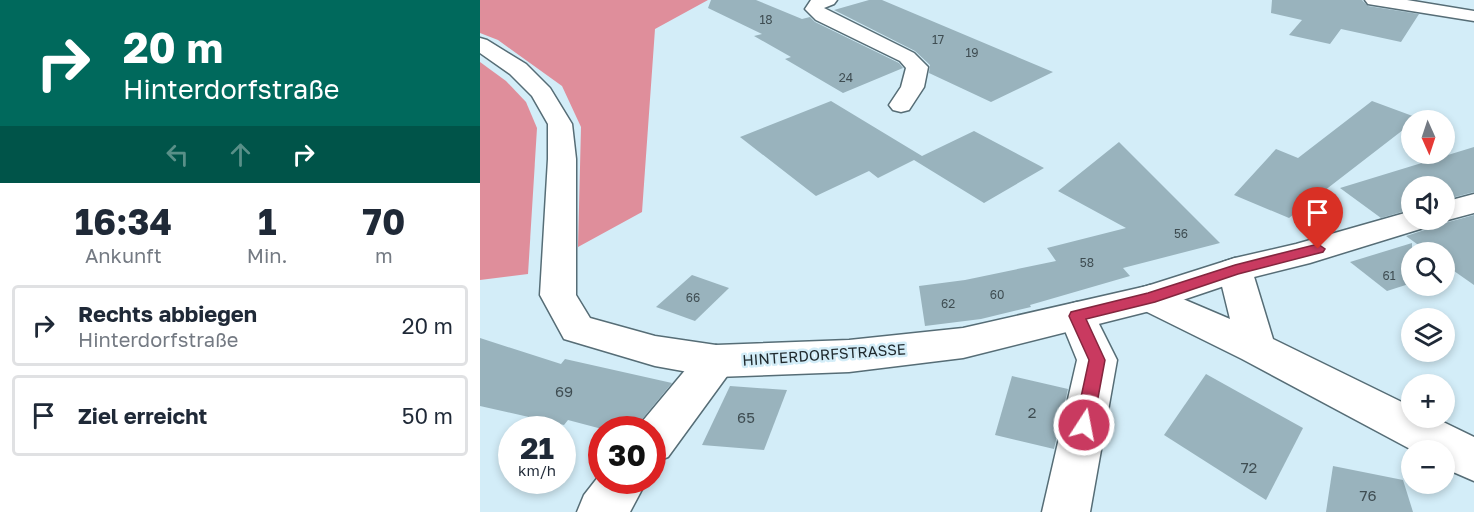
<!DOCTYPE html>
<html lang="de">
<head>
<meta charset="utf-8">
<style>
  body { margin:0; font-family:"Golos Text",sans-serif; background:#f6f6f7; color:#1f2937; height:100vh; display:flex; flex-direction:column; font-size:22px; white-space:nowrap }
  * { box-sizing:border-box; margin:0 }
  p { font-size:20px; color:#747a83 }
  .icon { flex:none; width:33px; height:33px; fill:none; stroke:currentColor; stroke-width:2; stroke-linecap:round; stroke-linejoin:round }
  .map { position:relative; flex:1; overflow:hidden }
  .drawer { display:flex; flex-direction:column; background:#fff; width:480px }
  .drawer>* { flex:none }
  .top-card { background:#00695c; color:#fff; overflow:hidden }
  .needle { width:39px; rotate:177deg }
  .controls { position:absolute; left:921px; top:110px; display:grid; gap:12px }
  .controls a { display:grid; place-items:center; width:54px; height:54px; border-radius:50%; background:#fff; box-shadow:0 3px 9px #0003; font-size:30px }
  .speed { position:absolute; left:18px; top:416px; display:flex; gap:12px; font-size:30px; font-weight:700; text-align:center }
  .speed>* { display:grid; place-content:center; width:78px; height:78px; border-radius:50%; background:#fff; box-shadow:0 3px 9px #0003; line-height:1 }
  .speed small { font-size:15px; font-weight:400 }
  .speed .limit { border:9px solid #d22; background:#fff; color:#111 }
  .pin { position:absolute; display:grid; place-items:center; width:51px; height:51px; color:#fff; margin:-62px -26px; border-radius:50% 50% 50% 0; rotate:-45deg; box-shadow:0 0 6px #0007 }
  .pin .icon { rotate:45deg }
  .me { position:absolute; width:66px; margin:-33px; rotate:11deg; stroke-linejoin:round; filter:drop-shadow(0 0 4px #0008) }
  .turn { display:flex; align-items:center; gap:21px; height:126px; padding:0 24px; font-size:27px }
  .turn .icon { width:78px; height:78px; stroke-width:2.5 }
  .turn b { display:block; font-size:42px; line-height:51px }
  .lanes { display:flex; align-items:center; height:57px; padding:0 24px; background:#0003; justify-content:center; gap:30px; direction:ltr }
  .lanes .off { opacity:.35 }
  .eta { display:flex; justify-content:space-evenly; align-items:center; height:102px; text-align:center }
  .eta b { font-size:36px; font-weight:700; line-height:42px }
  ul { padding:0; list-style:none }
  li { display:flex; align-items:center; gap:18px; height:81px; margin:0 12px 9px; padding:0 12px; border:3px solid #e0e1e3; border-radius:6px }
  li div { flex:1 }
  li b { display:block; font-size:22px }
  li em { font-style:normal }
  main { display:flex; flex:1; min-height:0 }
  .map>svg:first-child { display:block }
  .forest { fill:#df8e9b }
  .building { fill:#99b3bd }
  .lines { fill:none; stroke-linecap:round; stroke-linejoin:round }
  .minor-casing { stroke:#566d76; stroke-width:3 }
  .tertiary-casing { stroke:#566d76; stroke-width:3 }
  .minor { fill:#fff; fill-rule:evenodd }
  .tertiary { fill:#fff; fill-rule:evenodd }
  .route { fill:#c93a60; stroke:#83263e; stroke-width:1.5 }
  .labels { text-anchor:middle; dominant-baseline:central; stroke-width:5; stroke-linejoin:round; paint-order:stroke }
  .number-label { font-size:12px; fill:#3f4d52 }
  .street-label { font-size:15px; fill:#212b2f; stroke:#d3edf8 }
  .near-number-label { font-size:15px; fill:#3f4d52 }
</style>
</head>
<body>
<main>
<section class="drawer">
<div class="top-card">
<div class="turn"><svg class="icon" aria-label="right" viewBox="0 0 24 24"><path d="M7 20v-9h11M14 6l5 5-5 5"/></svg><div><b>20 m</b>Hinterdorfstraße</div></div>
<div class="lanes"><svg class="icon off" aria-label="left" viewBox="0 0 24 24"><path d="M17 20v-9H6M10 6l-5 5 5 5"/></svg><svg class="icon off" aria-label="ahead" viewBox="0 0 24 24"><path d="M12 20V5M6 11l6-6 6 6"/></svg><svg class="icon" aria-label="right" viewBox="0 0 24 24"><path d="M7 20v-9h11M14 6l5 5-5 5"/></svg></div>
</div>
<div class="eta">
<div><b>16:34</b><p>Ankunft</p></div>
<div><b>1</b><p>Min.</p></div>
<div><b>70</b><p>m</p></div>
</div>
<ul>
<li><svg class="icon" aria-label="right" viewBox="0 0 24 24"><path d="M7 20v-9h11M14 6l5 5-5 5"/></svg><div><b>Rechts abbiegen</b><p>Hinterdorfstraße</p></div><em>20 m</em></li>
<li><svg class="icon" aria-label="arrive" viewBox="0 0 24 24"><path d="M6 21V4h12l-3 4 3 4H6"/></svg><div><b>Ziel erreicht</b></div><em>50 m</em></li>
</ul>
</section>
<div class="map">
<svg width="994" height="512" viewBox="0 0 994 512">
  <rect width="100%" height="100%" fill="#d3edf8"/>
  <!-- forest -->
  <g class="forest">
    <path d="M0,0H228L175,29L162,212L98,247L101,127L82,86L18,40L0,33Z"/>
    <path d="M0,62L26,81L46,102L57,128L48,274L0,280Z"/>
  </g>
  <!-- building -->
  <g class="building">
    <path d="M231,0H276L322,19L330,17L335,22L419,63L423,68L363,93L305,59L311,57L274,36L282,34L228,8Z"/>
    <path d="M389,0H402L573,72L511,102L449,73L450,65L435,51L354,10Z"/>
    <path d="M792,0H882L888,6L939,14L921,42L861,29L850,44L809,35L822,20L791,13Z"/>
    <path d="M351,101L442,156L494,131L564,168L504,203L434,160L398,178L389,171L336,196L260,137Z"/>
    <path d="M892,101L938,118L932,120V123L809,218L754,195L796,149L818,158Z"/>
    <path d="M639,142L740,243L643,268L650,276L550,305L551,307L501,319L445,326L439,286L485,280L576,261L567,248L646,228L578,191Z"/>
    <path d="M994,147V192L964,200V186H932V209L901,218L860,188Z"/>
    <path d="M994,215V285L964,264V252H948L926,236L951,228L955,221L965,223Z"/>
    <path d="M932,243V283L907,291L870,262Z"/>
    <path d="M212,275L249,288L215,321L176,307Z"/>
    <path d="M0,338L81,364L85,359L192,383L154,429H122L88,420L84,425L0,406Z"/>
    <path d="M726,374L823,428L786,500L684,435Z"/>
    <path d="M532,376L588,389L574,449L515,435Z"/>
    <path d="M250,386L307,390L284,450L222,445Z"/>
    <path d="M853,466L923,480L933,512H846Z"/>
  </g>
  <g class="lines">
    <!-- minor casing -->
    <g class="minor-casing">
      <g id="minor">
        <path d="M331,0H357L354,4L344,8L434,53L448,67L444,87L429,110L421,112L413,110L409,105L421,87L426,68L420,61L336,20L325,9Z"/>
        <path d="M885,0H927L994,11V21L894,5L888,4Z"/>
        <path d="M755,258L767,262L772,270L793,339L932,407V417H953L994,437V481L964,468V450H932L762,359L657,307L652,298L657,289L670,285L750,319L738,270L743,262Z"/>
        <path d="M597,302L610,306L637,360L610,512H562L597,360L579,316L584,306Z"/>
        <path d="M236,345L250,350L256,361L250,372L188,457L172,463V429H156L222,350Z"/>
        <path d="M122,472V480H167L150,512H97L104,495Z"/>
      </g>
    </g>
    <!-- tertiary casing -->
    <g class="tertiary-casing">
      <g id="tertiary">
        <path d="M0,38L7,40L46,64L70,88L92,124L96,159V295L110,318L175,336L236,345L369,340L483,328L667,286L755,258L816,244L932,211V219H954L950,226L830,263L762,280L670,311L483,358L369,372L236,377L175,366L84,339L60,295L68,159V124L52,96L30,74L0,53Z"/>
        <path d="M994,194V213L964,221L955,219H964V202Z"/>
      </g>
    </g>
    <!-- minor -->
    <use href="#minor" class="minor"/>
    <!-- tertiary -->
    <use href="#tertiary" class="tertiary"/>
  </g>
  <!-- route -->
  <path class="route" d="M838,244L845,249L843,252L758,274L675,302L606,319L625,360L613,425L610,431L604,433L597,431L595,425L609,360L589,316L591,312L668,293L755,265Z"/>
  <g class="labels">
    <!-- number labels -->
    <g class="number-label">
      <text x="286" y="19">18</text>
      <text x="458" y="39">17</text>
      <text x="492" y="52">19</text>
      <text x="366" y="77">24</text>
      <text x="701" y="233">56</text>
      <text x="607" y="262">58</text>
      <text x="909" y="275">61</text>
      <text x="517" y="294">60</text>
      <text x="213" y="297">66</text>
      <text x="468" y="303">62</text>
    </g>
    <!-- street labels -->
    <g class="street-label">
      <text transform="translate(344 354) rotate(-4)">HINTERDORFSTRASSE</text>
    </g>
    <!-- near-number labels -->
    <g class="near-number-label">
      <text x="84" y="391">69</text>
      <text x="552" y="412">2</text>
      <text x="266" y="417">65</text>
      <text x="769" y="467">72</text>
      <text x="888" y="495">76</text>
    </g>
  </g>
</svg>
<div class="controls">
<a><svg class="needle" viewBox="-14 -14 28 28"><path d="M0-13l5 13h-10z" fill="#e53935"/><path d="M0 13l5-13h-10z" fill="#747a83"/></svg></a>
<a><svg class="icon" aria-label="sound" viewBox="0 0 24 24"><path d="M4 9h4l5-4v14l-5-4H4zM17 9q2 3 0 6"/></svg></a>
<a><svg class="icon" aria-label="search" viewBox="0 0 24 24"><circle cx="10" cy="10" r="6"/><path d="M15 15l6 6"/></svg></a>
<a><svg class="icon" aria-label="layers" viewBox="0 0 24 24"><path d="M12 4l9 5-9 5-9-5zM3 14l9 5 9-5"/></svg></a>
<a>+</a>
<a>−</a>
</div>
<div class="speed"><div>21<small>km/h</small></div><div class="limit">30</div></div>
<div class="pin" style="left:838px;top:249px;background:#d93025"><svg class="icon" aria-label="arrive" viewBox="0 0 24 24"><path d="M6 21V4h12l-3 4 3 4H6"/></svg></div>
<svg class="me" style="left:604px;top:425px" viewBox="-20 -20 40 40"><circle r="17" fill="#c93a60" stroke="#fff" stroke-width="3"/><path d="M0-11L8 9 0 5-8 9z" fill="#fff"/></svg>
</div>
</main>
</body>
</html>
